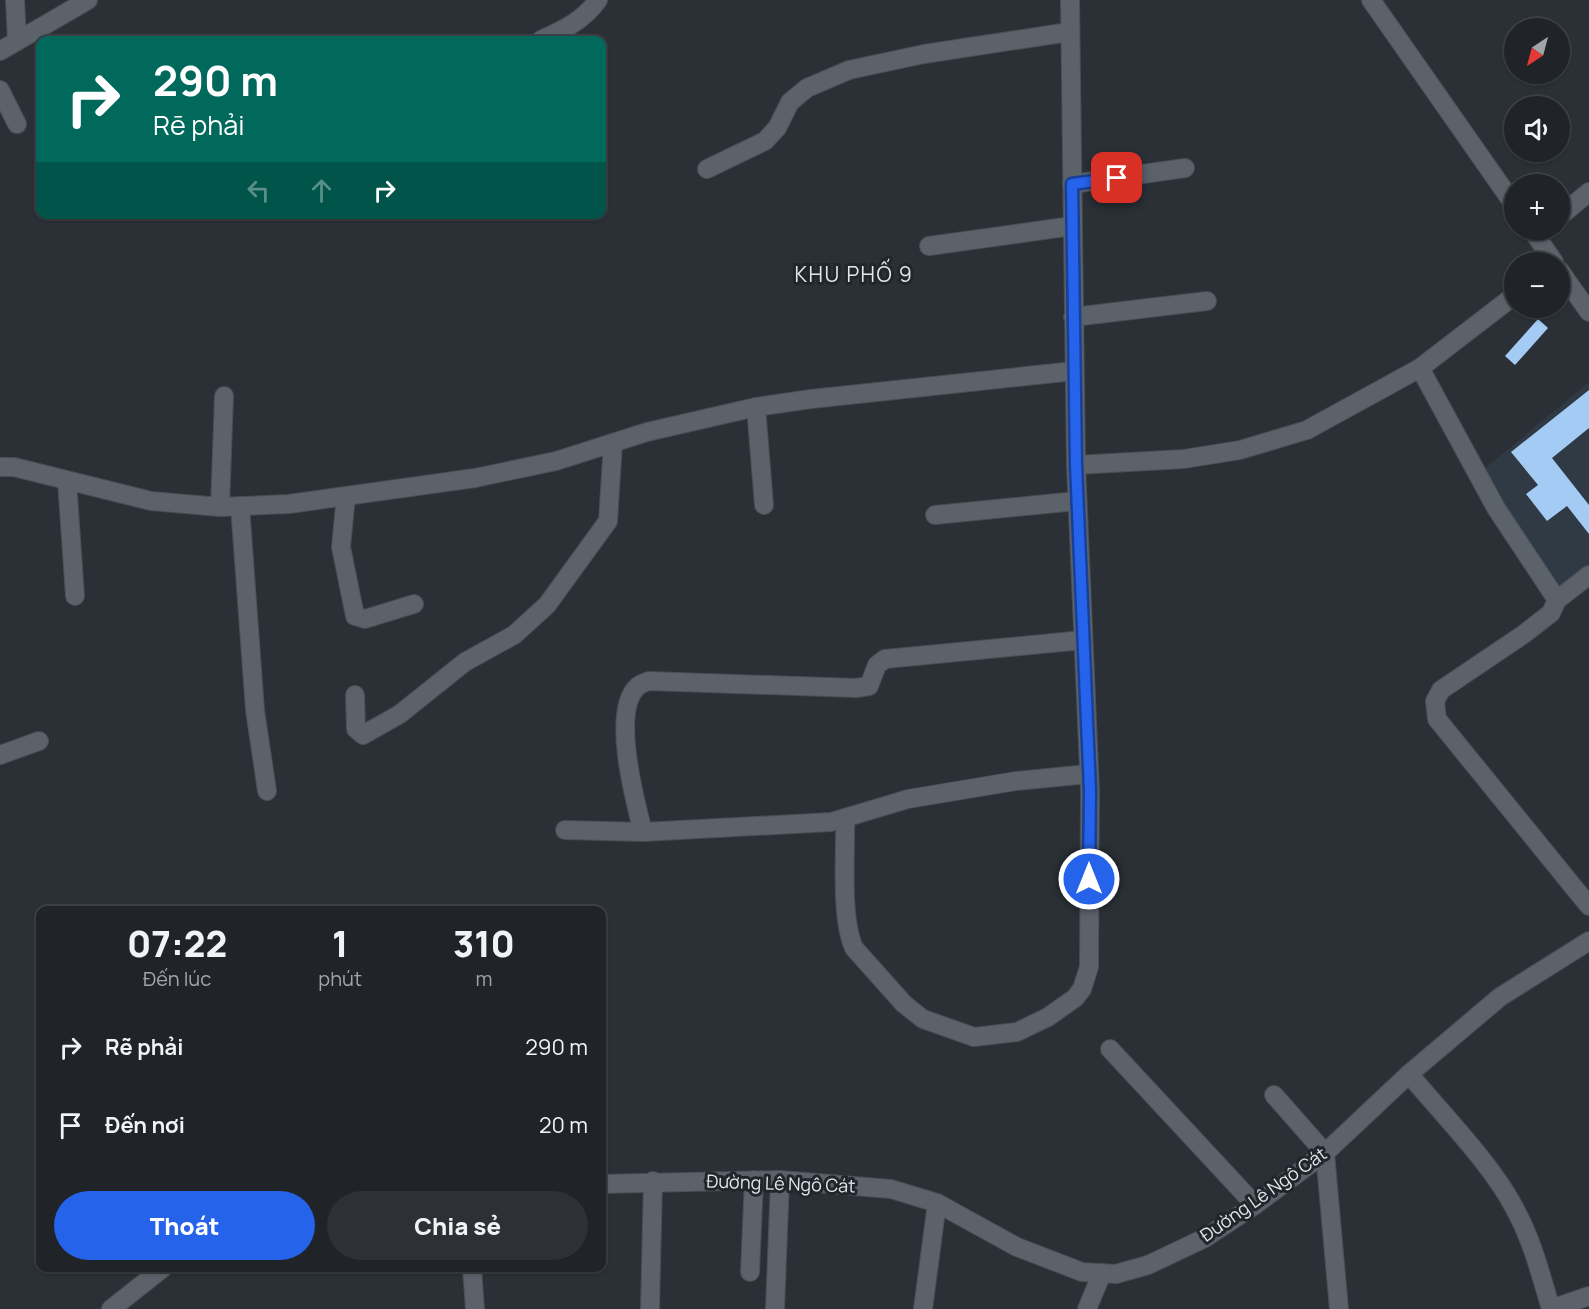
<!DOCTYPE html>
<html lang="vi">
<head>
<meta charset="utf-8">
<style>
  body { margin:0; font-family:Manrope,sans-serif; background:#2d3034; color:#f1f3f6; height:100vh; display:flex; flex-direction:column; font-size:22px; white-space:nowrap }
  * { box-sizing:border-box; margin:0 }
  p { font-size:20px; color:#a2a4a8 }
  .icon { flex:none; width:33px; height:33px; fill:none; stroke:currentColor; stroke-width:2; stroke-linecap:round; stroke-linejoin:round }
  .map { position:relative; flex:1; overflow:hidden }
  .side { position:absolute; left:36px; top:906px; width:570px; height:366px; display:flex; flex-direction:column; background:#202428; border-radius:12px; box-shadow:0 2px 4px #0004,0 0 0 2px #3d4145 }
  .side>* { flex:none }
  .banner { position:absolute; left:36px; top:36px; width:570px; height:183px; border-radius:12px; box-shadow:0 2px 4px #0004,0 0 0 2px #3d4145; background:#00695c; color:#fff; overflow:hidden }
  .needle { width:39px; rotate:216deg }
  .tools { position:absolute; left:1504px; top:18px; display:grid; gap:12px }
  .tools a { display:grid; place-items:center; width:66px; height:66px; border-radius:50%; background:#202428; box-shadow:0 2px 4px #0004,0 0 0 2px #3d4145; font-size:30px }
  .pin { position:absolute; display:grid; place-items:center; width:51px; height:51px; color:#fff; margin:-26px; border-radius:12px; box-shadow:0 3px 9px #0006 }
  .me { position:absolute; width:66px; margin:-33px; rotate:0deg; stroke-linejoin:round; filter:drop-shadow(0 0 4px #0008) }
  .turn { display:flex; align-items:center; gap:21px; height:126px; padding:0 18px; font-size:27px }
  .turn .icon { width:78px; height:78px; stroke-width:2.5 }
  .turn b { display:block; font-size:42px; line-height:51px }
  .lanes { display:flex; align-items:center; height:57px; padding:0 18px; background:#0003; justify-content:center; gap:30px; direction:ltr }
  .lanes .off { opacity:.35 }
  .eta { display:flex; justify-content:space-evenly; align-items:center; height:102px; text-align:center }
  .eta b { font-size:36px; font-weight:800; line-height:42px }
  .button { display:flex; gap:12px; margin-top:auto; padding:12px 18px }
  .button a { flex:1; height:69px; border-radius:36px; background:#2563eb; color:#fff; font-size:24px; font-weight:800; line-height:69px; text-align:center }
  .button a+a { background:#2d3034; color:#f1f3f6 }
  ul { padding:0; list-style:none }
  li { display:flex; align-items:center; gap:18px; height:78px; padding:0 18px }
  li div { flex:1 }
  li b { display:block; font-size:22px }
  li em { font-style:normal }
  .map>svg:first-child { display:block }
  .built { fill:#303a45 }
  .building { fill:#a3cbf3 }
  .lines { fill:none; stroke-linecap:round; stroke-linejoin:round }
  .minor-casing { stroke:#484e52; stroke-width:20 }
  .minor { stroke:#5b6269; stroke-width:18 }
  .route-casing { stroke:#184099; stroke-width:15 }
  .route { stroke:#2563eb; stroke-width:10 }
  .labels { text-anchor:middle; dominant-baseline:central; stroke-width:6; stroke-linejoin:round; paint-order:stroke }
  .street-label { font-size:18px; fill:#e2e6ea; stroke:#20262c }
  .quarter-label { font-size:21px; letter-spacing:1.5px; fill:#e2e6ea; stroke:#20262c }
</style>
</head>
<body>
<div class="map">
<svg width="1589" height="1309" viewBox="0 0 1589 1309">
  <rect width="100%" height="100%" fill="#2a3036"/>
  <!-- built -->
  <path class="built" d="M1589,382V567L1558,591L1482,471Z"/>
  <!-- building -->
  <g class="building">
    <path d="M1538,319L1548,328L1515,365L1505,356Z"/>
    <path d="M1589,390V428L1552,458L1589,505V534L1567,506L1547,521L1526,494L1538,485L1511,452Z"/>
  </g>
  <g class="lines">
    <!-- minor casing -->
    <g class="minor-casing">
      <g id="minor">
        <path d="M15,0L17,41"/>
        <path d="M1371,0L1515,206"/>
        <path d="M541,40C563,30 583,21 598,0"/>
        <path d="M0,51L88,0"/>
        <path d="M0,90L17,124"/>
        <path d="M707,169L765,141L777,128L790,102L807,88L849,70L924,54L1069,32"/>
        <path d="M1072,184L1185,168"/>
        <path d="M1560,216L1589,192"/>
        <path d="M1532,230L1554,262"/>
        <path d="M929,246L1072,226"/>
        <path d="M1560,271L1589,312"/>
        <path d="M1073,317L1207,301"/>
        <path d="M1420,368L1496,508L1557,600L1551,613L1524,634L1441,690L1435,701L1437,719L1589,906"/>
        <path d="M756,407L764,505"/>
        <path d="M1076,465L1184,459L1240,450L1307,430L1420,368L1515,295"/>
        <path d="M0,467H14L151,501L220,507L289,504L475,478L556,461L647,432L756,407L811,399L1074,371"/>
        <path d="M67,481L75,596"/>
        <path d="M346,496L341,547L355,616L365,619L414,604"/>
        <path d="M240,506L255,710L267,791"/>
        <path d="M220,507L224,396"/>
        <path d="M935,515L1077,501"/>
        <path d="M1557,600L1589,575"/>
        <path d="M355,695L356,729L363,735L400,714L465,662L514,635L547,605L608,521L613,443"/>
        <path d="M0,755L39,741"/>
        <path d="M845,818C846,853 840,917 854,948L904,1004L923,1019L974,1037L1017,1032L1048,1017L1075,998L1082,989L1089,967L1090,791L1076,465L1070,0"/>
        <path d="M565,830L643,832L831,822L908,799L1016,781L1088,774"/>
        <path d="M643,832C635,801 611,712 637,687C640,684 646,682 649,681L856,688L869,686L877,665L885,659L1083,640"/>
        <path d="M1110,1049L1255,1205"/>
        <path d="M1409,1074C1443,1115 1494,1166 1517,1213C1533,1243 1541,1276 1551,1309"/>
        <path d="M1274,1095L1325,1153L1339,1309"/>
        <path d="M602,1184L780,1180L891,1189L937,1203L1017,1247L1082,1272L1116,1274L1148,1265L1205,1238L1255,1205L1325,1153L1409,1074L1500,997L1589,941"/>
        <path d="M472,1268L475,1309"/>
        <path d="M750,1272L754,1180"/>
        <path d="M111,1309L163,1268"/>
        <path d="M650,1309L653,1181"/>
        <path d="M775,1309L780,1180"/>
        <path d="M923,1309L937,1203"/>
        <path d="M1087,1309L1102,1273"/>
        <path d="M1551,1309L1589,1296"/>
      </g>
    </g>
    <!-- minor -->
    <use href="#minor" class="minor"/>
  </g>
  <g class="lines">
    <!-- route casing -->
    <g class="route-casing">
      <path id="route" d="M1089,879L1090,791L1076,465L1072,184L1117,178"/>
    </g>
    <!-- route -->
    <use href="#route" class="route"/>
  </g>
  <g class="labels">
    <!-- street labels -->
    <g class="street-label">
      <text transform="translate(781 1183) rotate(2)">Đường Lê Ngô Cát</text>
      <text transform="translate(1263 1194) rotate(-35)">Đường Lê Ngô Cát</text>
    </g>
    <!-- quarter labels -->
    <g class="quarter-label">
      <text x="854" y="274">KHU PHỐ 9</text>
    </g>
  </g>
</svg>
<div class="tools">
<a><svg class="needle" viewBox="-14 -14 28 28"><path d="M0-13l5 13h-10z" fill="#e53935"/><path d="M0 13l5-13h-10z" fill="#a2a4a8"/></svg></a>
<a><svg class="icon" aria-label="sound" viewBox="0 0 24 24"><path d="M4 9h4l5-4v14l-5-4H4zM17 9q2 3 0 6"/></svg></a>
<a>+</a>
<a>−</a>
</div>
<div class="pin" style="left:1117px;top:178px;background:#d93025"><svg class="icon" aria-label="arrive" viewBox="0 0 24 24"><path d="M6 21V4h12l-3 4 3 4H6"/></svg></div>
<svg class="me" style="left:1089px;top:879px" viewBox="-20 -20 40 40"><circle r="17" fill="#2563eb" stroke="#fff" stroke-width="3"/><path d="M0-11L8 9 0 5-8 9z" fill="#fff"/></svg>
<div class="banner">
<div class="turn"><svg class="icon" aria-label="right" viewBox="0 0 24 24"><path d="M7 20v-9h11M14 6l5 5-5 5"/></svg><div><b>290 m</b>Rẽ phải</div></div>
<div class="lanes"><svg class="icon off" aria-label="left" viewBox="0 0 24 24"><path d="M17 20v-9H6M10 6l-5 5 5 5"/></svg><svg class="icon off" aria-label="ahead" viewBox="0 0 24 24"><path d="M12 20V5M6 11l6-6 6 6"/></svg><svg class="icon" aria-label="right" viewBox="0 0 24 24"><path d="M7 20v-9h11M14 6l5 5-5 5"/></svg></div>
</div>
<section class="side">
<div class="eta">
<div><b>07:22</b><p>Đến lúc</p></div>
<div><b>1</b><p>phút</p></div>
<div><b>310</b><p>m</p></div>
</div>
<ul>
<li><svg class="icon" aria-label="right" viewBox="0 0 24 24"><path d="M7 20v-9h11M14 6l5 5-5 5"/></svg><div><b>Rẽ phải</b></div><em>290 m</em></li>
<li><svg class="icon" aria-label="arrive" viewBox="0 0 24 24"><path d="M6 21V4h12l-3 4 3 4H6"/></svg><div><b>Đến nơi</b></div><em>20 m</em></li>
</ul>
<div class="button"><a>Thoát</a><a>Chia sẻ</a></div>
</section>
</div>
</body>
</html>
